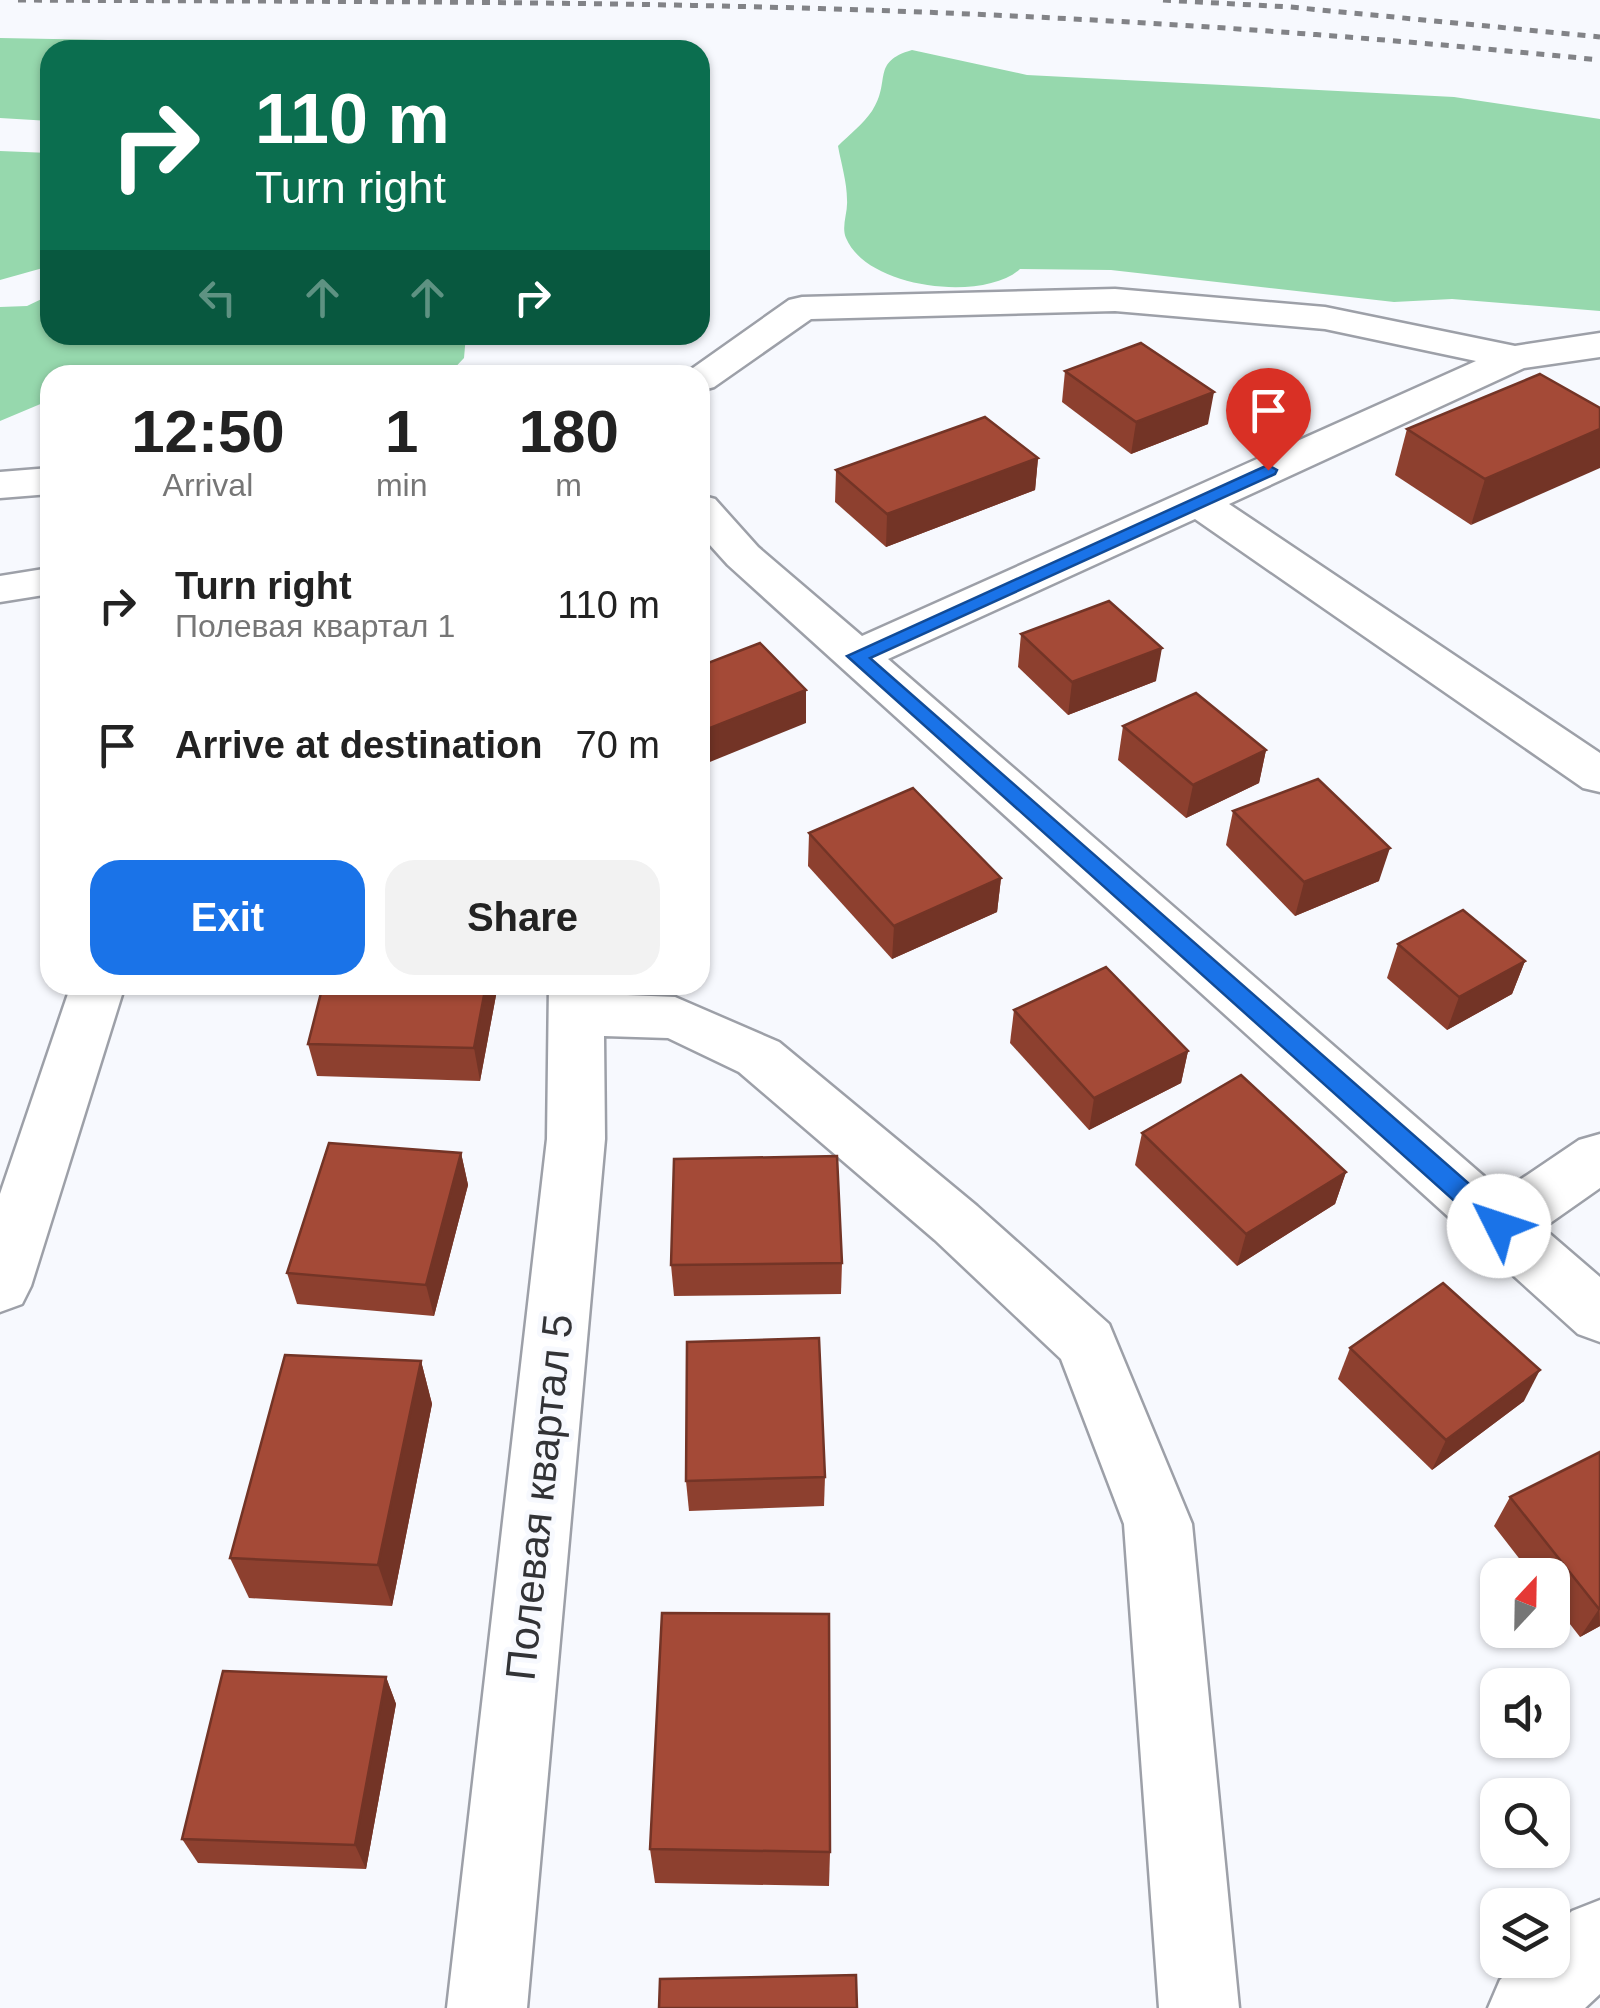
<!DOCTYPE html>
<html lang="en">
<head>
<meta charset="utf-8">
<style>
  body { margin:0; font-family:Helvetica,sans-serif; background:#f2f2f2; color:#222; height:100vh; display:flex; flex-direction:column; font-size:38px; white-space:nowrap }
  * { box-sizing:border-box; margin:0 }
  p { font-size:32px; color:#767676 }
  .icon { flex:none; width:55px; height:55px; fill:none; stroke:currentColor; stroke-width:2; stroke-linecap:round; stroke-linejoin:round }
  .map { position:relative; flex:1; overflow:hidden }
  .details { position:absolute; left:40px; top:365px; width:670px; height:630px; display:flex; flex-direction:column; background:#fff; border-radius:30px; box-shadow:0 2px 8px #0004 }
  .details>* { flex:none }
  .top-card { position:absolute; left:40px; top:40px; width:670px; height:305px; border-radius:30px; box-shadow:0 2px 8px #0004; background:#0b6e4f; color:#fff; overflow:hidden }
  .needle { width:65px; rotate:22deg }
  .buttons { position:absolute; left:1480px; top:1558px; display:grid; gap:20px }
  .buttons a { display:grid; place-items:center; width:90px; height:90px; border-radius:20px; background:#fff; box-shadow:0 2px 8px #0004; font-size:50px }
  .pin { position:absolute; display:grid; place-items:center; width:85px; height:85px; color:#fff; margin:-102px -42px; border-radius:50% 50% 50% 0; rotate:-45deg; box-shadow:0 0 10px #0007 }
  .pin .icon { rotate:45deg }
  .me { position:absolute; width:110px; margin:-55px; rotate:311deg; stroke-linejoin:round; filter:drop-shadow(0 0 8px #0008) }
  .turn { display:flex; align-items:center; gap:35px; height:210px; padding:0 50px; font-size:45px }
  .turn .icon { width:130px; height:130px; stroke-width:2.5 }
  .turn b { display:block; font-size:70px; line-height:85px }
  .lanes { display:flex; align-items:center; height:95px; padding:0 50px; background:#0003; justify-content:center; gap:50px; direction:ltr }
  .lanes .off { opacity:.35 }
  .eta { display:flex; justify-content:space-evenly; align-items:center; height:170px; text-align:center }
  .eta b { font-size:60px; font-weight:700; line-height:70px }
  .primary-button { display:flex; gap:20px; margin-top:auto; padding:20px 50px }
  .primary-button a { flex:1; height:115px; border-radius:30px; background:#1a73e8; color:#fff; font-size:40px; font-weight:700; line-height:115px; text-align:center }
  .primary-button a+a { background:#f2f2f2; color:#222 }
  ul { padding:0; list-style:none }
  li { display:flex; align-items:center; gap:30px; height:140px; padding:0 50px }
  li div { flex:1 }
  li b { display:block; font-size:38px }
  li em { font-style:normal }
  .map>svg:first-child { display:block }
  .green { fill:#96d8ad }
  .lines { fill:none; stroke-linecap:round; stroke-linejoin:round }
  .minor-casing { stroke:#9da0a8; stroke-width:5 }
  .minor { fill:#fff; fill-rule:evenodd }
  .rail { stroke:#828387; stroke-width:5; stroke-dasharray:8 8; stroke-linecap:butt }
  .wall { fill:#8d402f }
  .shaded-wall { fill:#733426 }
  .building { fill:#a44a37; stroke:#733426; stroke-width:2.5 }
  .route { fill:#1a73e8; stroke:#114b97; stroke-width:2.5 }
  .labels { text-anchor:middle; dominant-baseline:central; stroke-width:10; stroke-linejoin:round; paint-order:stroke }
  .near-street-label { font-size:42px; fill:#323336; stroke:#f7f9fe }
</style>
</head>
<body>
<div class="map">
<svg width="1600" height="2008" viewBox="0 0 1600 2008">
  <rect width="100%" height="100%" fill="#f7f9fe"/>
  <!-- green -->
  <g class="green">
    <path d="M0,38L549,48L555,50H50V121L0,118Z"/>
    <path d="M912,50L1027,75L1454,97L1600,119V311L1452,299L1394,302L1111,270L1020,269C984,302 867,289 846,238C841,226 848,213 847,200C847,182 841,163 838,146C849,135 863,124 872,111C892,81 870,62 912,50Z"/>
    <path d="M0,151L50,153V266L0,280Z"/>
    <path d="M50,295V335H466L464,358L448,375H256L229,369L187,375H50V400L0,421V307L27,306Z"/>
  </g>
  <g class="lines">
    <!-- minor casing -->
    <g class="minor-casing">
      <g id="minor">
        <path d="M1115,289L1325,307L1515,346L1600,333V357L1524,368L1229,504L1600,753V792L1583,788L1195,519L888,659L1502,1192L1579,1140L1600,1134V1188L1543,1228L1600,1277V1342L1578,1334L728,565L700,534V495L715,499L758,547L862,636L1476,361L1325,329L1115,311L811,319L714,387L700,391V375H683L789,300L802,297Z"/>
        <path d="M50,468V494L0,498V472Z"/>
        <path d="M50,568V594L0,602V576Z"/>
        <path d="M71,985H125L31,1286L22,1304L0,1312V1194Z"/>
        <path d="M549,985H603V994L675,997L779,1042L977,1206L1109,1324L1192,1524L1239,2008H1159L1124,1524L1061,1359L935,1240L739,1072L668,1038L604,1036L605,1139L527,2008H447L547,1139Z"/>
        <path d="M1600,1900V1994L1585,2008H1488L1500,1980L1520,1960H1552V1930L1572,1911Z"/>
      </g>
    </g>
    <!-- minor -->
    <use href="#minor" class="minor"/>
    <!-- rail -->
    <g class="rail">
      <path d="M18,0C349,2 682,0 1013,16C1209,25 1404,40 1600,60"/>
      <path d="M1163,0L1290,7L1600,37"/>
    </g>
  </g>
  <!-- wall -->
  <g class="wall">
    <path d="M1065,371L1208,424L1131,454L1062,402Z"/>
    <path d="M1540,374L1471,525L1395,475L1407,429Z"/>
    <path d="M1038,458L1035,490L886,547L835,502L836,470Z"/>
    <path d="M1021,634L1156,681L1068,715L1018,667Z"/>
    <path d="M1123,726L1266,750L1259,783L1186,818L1118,760Z"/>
    <path d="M1233,811L1379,881L1295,916L1226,845Z"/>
    <path d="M809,833L1001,878L997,912L892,959L808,866Z"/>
    <path d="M1398,944L1525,961L1512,994L1447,1030L1387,978Z"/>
    <path d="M323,985H496L497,990L480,1081L317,1076L308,1044Z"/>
    <path d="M1014,1010L1188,1051L1181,1083L1089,1130L1010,1043Z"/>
    <path d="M1142,1133L1346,1172L1335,1204L1237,1266L1135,1165Z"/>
    <path d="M461,1153L468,1185L434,1316L297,1304L287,1273Z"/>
    <path d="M842,1263L841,1294L674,1296L671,1265Z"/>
    <path d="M1350,1348L1524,1401L1432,1470L1338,1379Z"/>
    <path d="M421,1361L432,1404L392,1606L249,1598L230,1558Z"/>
    <path d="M1600,1452V1626L1580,1637L1552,1601V1575H1532L1494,1526L1510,1497Z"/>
    <path d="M825,1477L824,1506L689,1511L686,1481Z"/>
    <path d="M386,1677L396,1704L366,1869L198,1863L182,1839Z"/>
    <path d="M650,1849L830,1852L829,1886L655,1883Z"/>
  </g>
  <!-- shaded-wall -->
  <g class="shaded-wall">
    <path d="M1214,392L1208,424L1131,454L1136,422Z"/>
    <path d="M1600,429V468L1471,525L1485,479Z"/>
    <path d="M1038,458L1035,490L886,547L887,514Z"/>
    <path d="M1162,648L1156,681L1068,715L1072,682Z"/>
    <path d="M806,690V723L700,766V732Z"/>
    <path d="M1266,750L1259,783L1186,818L1193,785Z"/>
    <path d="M1390,848L1379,881L1295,916L1304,882Z"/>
    <path d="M1001,878L997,912L892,959L894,926Z"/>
    <path d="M1525,961L1512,994L1447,1030L1459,997Z"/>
    <path d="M486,985H496L497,990L480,1081L474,1048Z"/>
    <path d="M1188,1051L1181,1083L1089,1130L1094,1098Z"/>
    <path d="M461,1153L468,1185L434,1316L426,1285Z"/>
    <path d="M1346,1172L1335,1204L1237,1266L1246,1234Z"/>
    <path d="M421,1361L432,1404L392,1606L378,1565Z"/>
    <path d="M1540,1370L1524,1401L1432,1470L1446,1440Z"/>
    <path d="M1599,1609L1600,1626L1580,1637Z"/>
    <path d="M386,1677L396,1704L366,1869L355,1845Z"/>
  </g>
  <!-- building -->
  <g class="building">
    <path d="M1141,343L1214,392L1136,422L1065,371Z"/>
    <path d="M1540,374L1600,408V429L1485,479L1407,429Z"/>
    <path d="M985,417L1038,458L887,514L836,470Z"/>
    <path d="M1109,601L1162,648L1072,682L1021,634Z"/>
    <path d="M760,643L806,690L700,732V666Z"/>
    <path d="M1196,693L1266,750L1193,785L1123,726Z"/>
    <path d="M1318,779L1390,848L1304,882L1233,811Z"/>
    <path d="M913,788L1001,878L894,926L809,833Z"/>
    <path d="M1463,910L1525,961L1459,997L1398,944Z"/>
    <path d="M1106,967L1188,1051L1094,1098L1014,1010Z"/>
    <path d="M323,985H486L474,1048L308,1044Z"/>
    <path d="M1241,1075L1346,1172L1246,1234L1142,1133Z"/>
    <path d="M329,1143L461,1153L426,1285L287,1273Z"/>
    <path d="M837,1156L842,1263L671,1265L674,1159Z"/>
    <path d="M1443,1283L1540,1370L1446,1440L1350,1348Z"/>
    <path d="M819,1338L825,1477L686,1481L687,1342Z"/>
    <path d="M285,1355L421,1361L378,1565L230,1558Z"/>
    <path d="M1600,1452V1609H1599L1510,1497Z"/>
    <path d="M662,1613L829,1614L830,1852L650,1849Z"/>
    <path d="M223,1671L386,1677L355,1845L182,1839Z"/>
    <path d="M856,1975L857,2008H659L660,1979Z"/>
  </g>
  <!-- route -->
  <path class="route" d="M1268,465L1277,470L1275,474L870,658L1508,1218L1512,1226L1508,1233L1499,1236L1490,1233L847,656Z"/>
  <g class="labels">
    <!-- near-street labels -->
    <g class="near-street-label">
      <text transform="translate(539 1497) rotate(-84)">Полевая квартал 5</text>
    </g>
  </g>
</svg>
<div class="buttons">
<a><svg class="needle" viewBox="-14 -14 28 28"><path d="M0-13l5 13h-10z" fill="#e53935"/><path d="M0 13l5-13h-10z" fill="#767676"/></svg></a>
<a><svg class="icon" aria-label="sound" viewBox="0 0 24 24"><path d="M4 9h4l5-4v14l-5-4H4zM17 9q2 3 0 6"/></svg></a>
<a><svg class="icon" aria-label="search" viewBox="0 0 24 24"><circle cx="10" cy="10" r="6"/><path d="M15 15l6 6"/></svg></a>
<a><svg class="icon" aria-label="layers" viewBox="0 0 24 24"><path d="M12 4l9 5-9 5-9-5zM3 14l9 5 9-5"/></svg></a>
</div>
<div class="pin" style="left:1268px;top:470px;background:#d93025"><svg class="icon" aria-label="arrive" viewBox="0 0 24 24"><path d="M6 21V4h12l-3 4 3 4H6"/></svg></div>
<svg class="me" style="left:1499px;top:1226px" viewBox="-20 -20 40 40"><circle r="19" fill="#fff"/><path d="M0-13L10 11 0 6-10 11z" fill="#1a73e8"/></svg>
<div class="top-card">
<div class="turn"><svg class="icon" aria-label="right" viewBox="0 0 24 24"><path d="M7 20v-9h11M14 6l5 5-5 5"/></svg><div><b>110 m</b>Turn right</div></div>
<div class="lanes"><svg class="icon off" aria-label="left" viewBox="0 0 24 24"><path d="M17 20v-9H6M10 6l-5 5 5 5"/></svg><svg class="icon off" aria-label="ahead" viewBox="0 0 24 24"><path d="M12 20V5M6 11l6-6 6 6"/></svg><svg class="icon off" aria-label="ahead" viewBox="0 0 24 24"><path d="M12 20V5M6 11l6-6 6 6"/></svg><svg class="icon" aria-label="right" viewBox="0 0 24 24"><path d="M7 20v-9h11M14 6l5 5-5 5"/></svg></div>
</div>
<section class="details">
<div class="eta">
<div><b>12:50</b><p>Arrival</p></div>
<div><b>1</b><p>min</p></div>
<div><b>180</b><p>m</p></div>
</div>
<ul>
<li><svg class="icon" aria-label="right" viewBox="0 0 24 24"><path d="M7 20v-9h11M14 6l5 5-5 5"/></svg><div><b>Turn right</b><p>Полевая квартал 1</p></div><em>110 m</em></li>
<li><svg class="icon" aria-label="arrive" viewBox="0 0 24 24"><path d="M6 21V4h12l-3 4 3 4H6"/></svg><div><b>Arrive at destination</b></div><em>70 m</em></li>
</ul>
<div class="primary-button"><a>Exit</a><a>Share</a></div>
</section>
</div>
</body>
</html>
